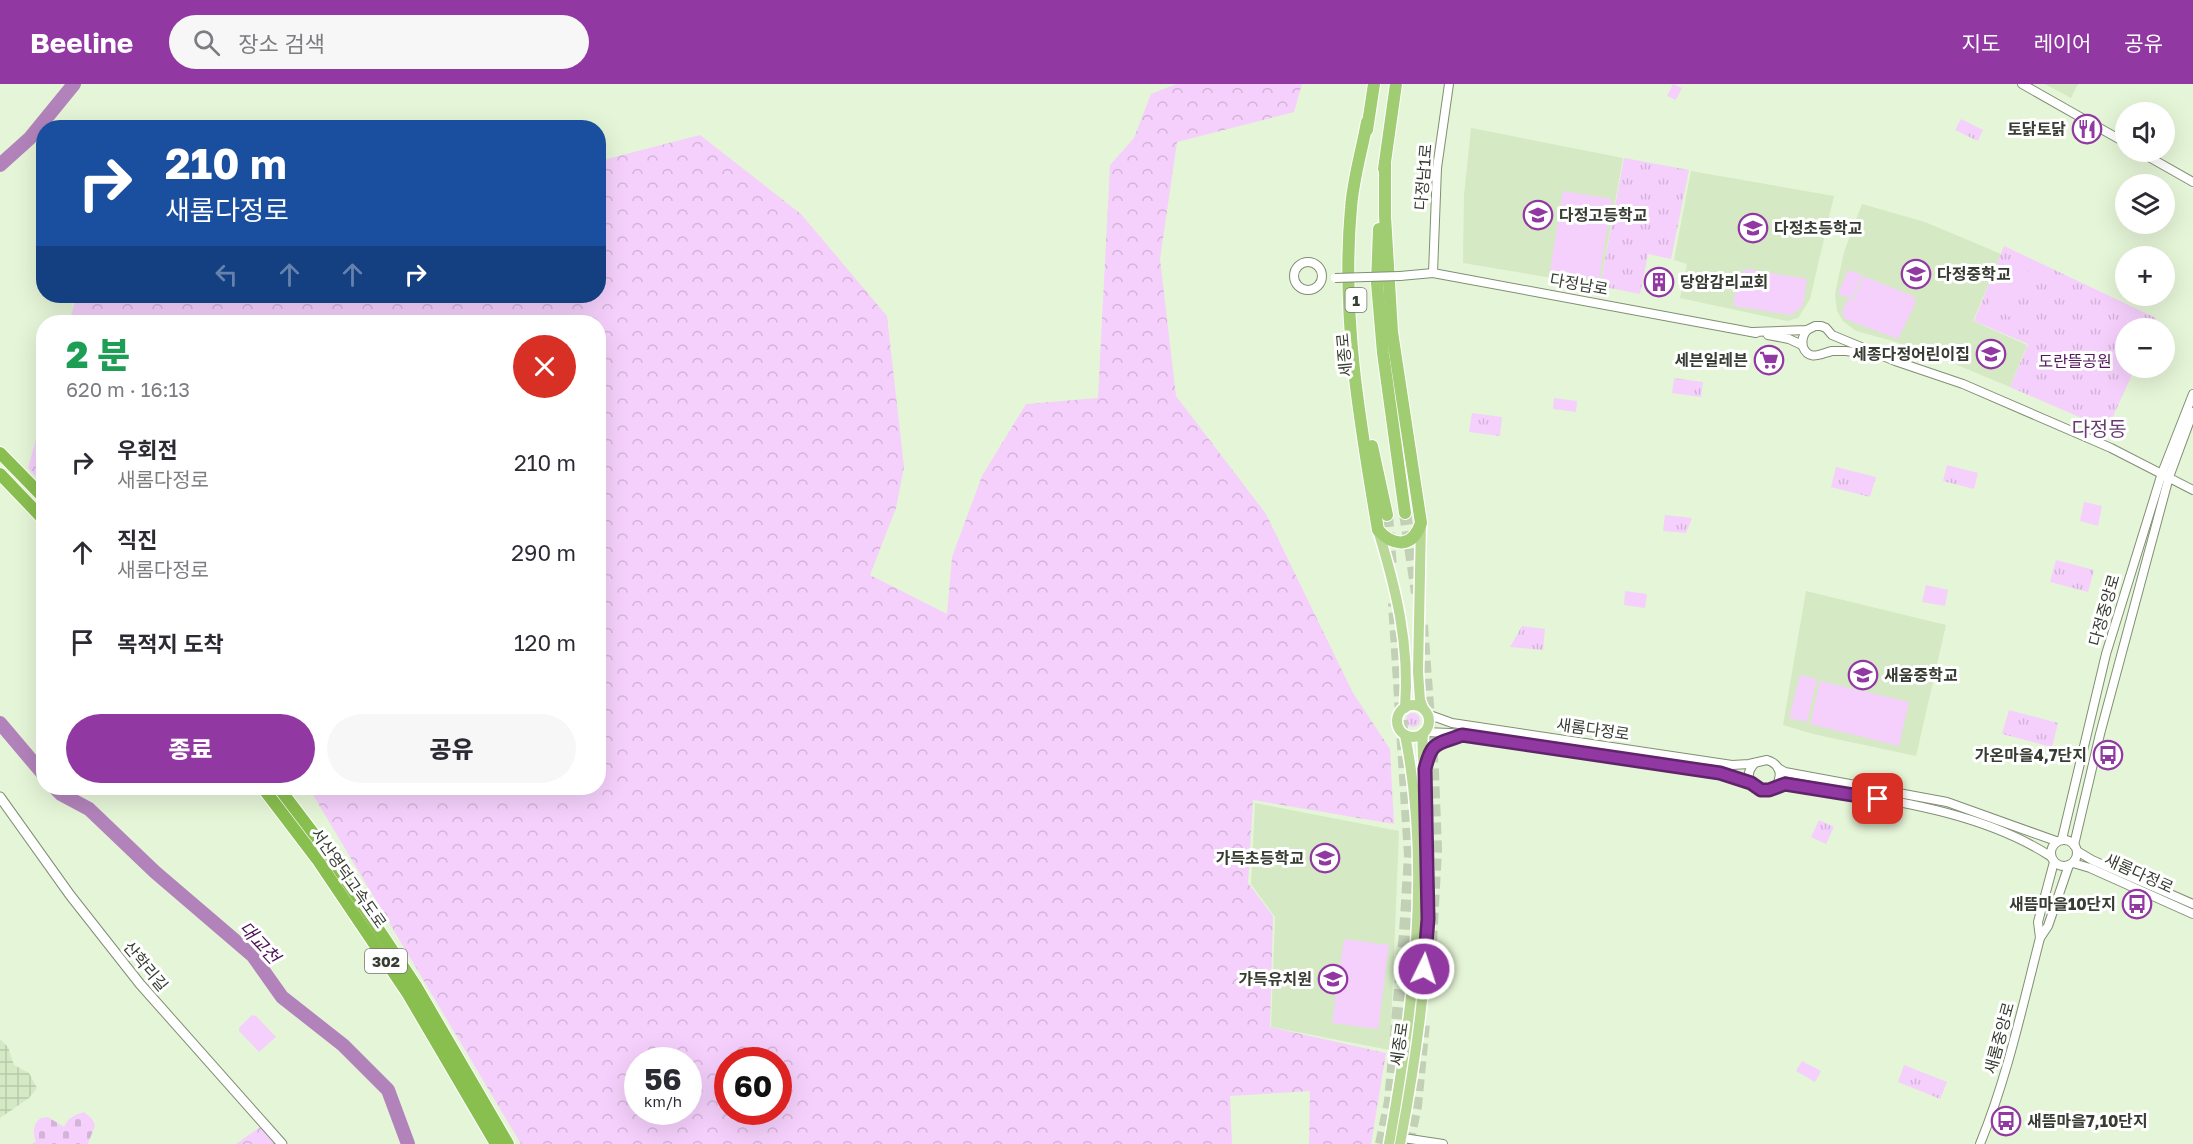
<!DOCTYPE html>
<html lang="ko">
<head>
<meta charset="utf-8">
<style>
  body { margin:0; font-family:"Golos Text","Noto Sans KR",sans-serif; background:#f7f7f7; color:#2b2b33; height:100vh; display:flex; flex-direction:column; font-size:22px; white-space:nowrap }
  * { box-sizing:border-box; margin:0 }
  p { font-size:20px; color:#7c7c81 }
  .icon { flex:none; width:33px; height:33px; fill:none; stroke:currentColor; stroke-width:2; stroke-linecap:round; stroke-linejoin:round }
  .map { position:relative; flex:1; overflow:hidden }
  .details { position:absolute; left:36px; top:231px; width:570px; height:480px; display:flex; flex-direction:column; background:#fff; border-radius:24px; box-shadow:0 6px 24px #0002 }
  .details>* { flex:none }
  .banner { position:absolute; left:36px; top:36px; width:570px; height:183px; border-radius:24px; box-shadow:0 6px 24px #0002; background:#1a4fa0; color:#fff; overflow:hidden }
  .controls { position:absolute; left:2115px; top:18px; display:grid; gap:12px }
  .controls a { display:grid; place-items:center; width:60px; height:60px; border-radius:50%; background:#fff; box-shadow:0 6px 24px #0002; font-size:30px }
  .speed { position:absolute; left:624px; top:963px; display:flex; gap:12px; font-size:30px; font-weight:700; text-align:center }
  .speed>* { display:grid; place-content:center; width:78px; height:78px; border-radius:50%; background:#fff; box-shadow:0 6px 24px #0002; line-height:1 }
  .speed small { font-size:15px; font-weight:400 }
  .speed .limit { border:9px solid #d22; background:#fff; color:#111 }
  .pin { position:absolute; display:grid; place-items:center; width:51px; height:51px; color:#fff; margin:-26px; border-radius:12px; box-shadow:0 3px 9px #0006 }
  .me { position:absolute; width:66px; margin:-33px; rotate:4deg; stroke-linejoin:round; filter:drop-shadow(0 0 4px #0008) }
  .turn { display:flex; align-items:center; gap:21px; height:126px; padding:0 30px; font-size:27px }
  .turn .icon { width:78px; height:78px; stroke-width:2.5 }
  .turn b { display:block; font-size:42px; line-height:51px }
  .lanes { display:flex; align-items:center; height:57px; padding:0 30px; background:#0003; justify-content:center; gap:30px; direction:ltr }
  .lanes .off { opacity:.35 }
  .round { display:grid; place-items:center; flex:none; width:63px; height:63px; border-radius:32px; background:#f7f7f7 }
  .headline { display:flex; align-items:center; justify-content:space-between; height:102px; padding:0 30px }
  h1 { font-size:36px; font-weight:800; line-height:45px; color:#1e9e55 }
  .action { display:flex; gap:12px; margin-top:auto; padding:12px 30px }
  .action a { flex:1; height:69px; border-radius:36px; background:#9238a3; color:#fff; font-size:24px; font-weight:800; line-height:69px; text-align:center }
  .action a+a { background:#f7f7f7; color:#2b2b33 }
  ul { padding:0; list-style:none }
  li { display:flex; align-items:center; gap:18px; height:90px; padding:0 30px }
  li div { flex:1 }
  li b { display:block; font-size:22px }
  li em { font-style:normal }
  header { display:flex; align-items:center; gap:36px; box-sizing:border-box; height:84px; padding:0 30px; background:#9238a3; color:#fff }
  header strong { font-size:28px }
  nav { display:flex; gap:33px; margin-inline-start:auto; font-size:21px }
  .search { width:420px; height:54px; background:#f7f7f7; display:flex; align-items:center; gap:15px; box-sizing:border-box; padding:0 21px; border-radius:33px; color:#7c7c81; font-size:22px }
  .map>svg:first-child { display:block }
  .built { fill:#d5e9c5 }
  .industrial { fill:url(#industrial-grid) }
  .grass { fill:url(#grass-tufts) }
  .forest { fill:url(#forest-crowns); fill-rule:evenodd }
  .cemetery { fill:url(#cemetery-stones) }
  .garden { fill:#f5d0fc }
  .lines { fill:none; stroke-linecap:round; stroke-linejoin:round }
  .river { stroke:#b283bb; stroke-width:14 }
  .trunk-tunnel { stroke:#c2d0b6; stroke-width:12; stroke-dasharray:12 6; stroke-linecap:butt }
  .tertiary-casing { stroke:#808f74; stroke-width:10 }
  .secondary-casing { stroke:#808f74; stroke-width:11 }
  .primary-casing { stroke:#fff; stroke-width:13 }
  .trunk-casing { stroke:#fff; stroke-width:14 }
  .motorway-casing { stroke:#fff; stroke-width:14 }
  .tertiary { stroke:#fff; stroke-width:8 }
  .secondary { stroke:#fff; stroke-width:9 }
  .primary { stroke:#b8d995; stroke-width:10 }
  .trunk { stroke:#a0cc72; stroke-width:12 }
  .motorway { stroke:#89bf4f; stroke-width:12 }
  .tertiary-bridge-casing { stroke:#808f74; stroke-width:10; stroke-linecap:butt }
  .tertiary-bridge { stroke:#fff; stroke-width:8 }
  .route-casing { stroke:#5f246a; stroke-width:15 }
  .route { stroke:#9238a3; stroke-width:10 }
  .labels { text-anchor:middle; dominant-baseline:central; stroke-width:6; stroke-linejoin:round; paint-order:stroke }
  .shield { fill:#fff; stroke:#737770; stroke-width:1.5 }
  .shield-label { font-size:15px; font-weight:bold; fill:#373d32 }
  .poi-label { font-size:16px; font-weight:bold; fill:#373d32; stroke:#fff; text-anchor:end }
  .street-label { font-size:16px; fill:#373d32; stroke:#fff }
  .park-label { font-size:16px; fill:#52185d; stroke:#fff }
  .water-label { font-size:18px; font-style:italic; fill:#4b1056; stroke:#fff }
  .quarter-label { font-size:20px; fill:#693c72; stroke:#fff }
</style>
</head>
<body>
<header>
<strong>Beeline</strong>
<div class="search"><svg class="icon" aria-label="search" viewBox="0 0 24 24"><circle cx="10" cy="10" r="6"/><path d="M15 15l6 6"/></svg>장소 검색</div>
<nav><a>지도</a><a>레이어</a><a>공유</a></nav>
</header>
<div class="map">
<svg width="2193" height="1060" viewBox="0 0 2193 1060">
  <defs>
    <pattern id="industrial-grid" width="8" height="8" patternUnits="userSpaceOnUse" patternTransform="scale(1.5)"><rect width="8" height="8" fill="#d5e9c5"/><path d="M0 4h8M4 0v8" fill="none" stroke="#b7c9aa"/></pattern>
    <pattern id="grass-tufts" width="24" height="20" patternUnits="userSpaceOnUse" patternTransform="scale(1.5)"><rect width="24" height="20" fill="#f5d0fc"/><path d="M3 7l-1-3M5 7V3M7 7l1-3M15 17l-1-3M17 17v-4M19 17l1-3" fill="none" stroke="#d3b4d8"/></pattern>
    <pattern id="forest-crowns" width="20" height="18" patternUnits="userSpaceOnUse" patternTransform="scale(1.5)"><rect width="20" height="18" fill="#f5d0fc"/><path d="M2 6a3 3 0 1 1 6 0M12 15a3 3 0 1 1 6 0" fill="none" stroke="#d3b4d8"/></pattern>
    <pattern id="cemetery-stones" width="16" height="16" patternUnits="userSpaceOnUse" patternTransform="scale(1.5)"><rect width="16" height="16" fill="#f5d0fc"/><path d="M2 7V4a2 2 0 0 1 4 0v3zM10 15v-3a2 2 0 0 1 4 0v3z" fill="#d3b4d8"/></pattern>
  </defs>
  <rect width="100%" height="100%" fill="#e5f5d7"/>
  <!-- built -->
  <g class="built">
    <path d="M2045,0H2078L2071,14Z"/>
    <path d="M1471,44L1623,74L1600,202L1463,179L1464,112Z"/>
    <path d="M1691,87L1834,112L1810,215L1798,234L1787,237L1680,214L1687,180L1674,176Z"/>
    <path d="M1862,120L1925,138L2001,170L1973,237L2027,261L2010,303L1955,280L1893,257L1856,247L1843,237L1837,227L1835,210L1844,168Z"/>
    <path d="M1806,507L1946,541L1916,672L1813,650L1783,641Z"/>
    <path d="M1255,719L1399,747L1390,966L1271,943L1275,833L1251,800Z"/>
  </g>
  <!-- industrial -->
  <path class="industrial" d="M0,955L8,963L14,981L29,989L37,1004L29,1014L0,1034Z"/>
  <!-- grass -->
  <g class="grass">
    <path d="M1673,0L1682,4L1676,16L1667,12Z"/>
    <path d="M1961,35L1983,46L1978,57L1955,46Z"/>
    <path d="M1624,74L1689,86L1671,175L1648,170L1640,210L1600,202Z"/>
    <path d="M2004,162L2156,234L2152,244H2126V284H2135L2110,339L2102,343L2010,303L2028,260L1974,237Z"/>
    <path d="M1674,294L1703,298L1701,313L1672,309Z"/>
    <path d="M1472,329L1502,333L1500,352L1469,348Z"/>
    <path d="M1947,381L1978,389L1974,405L1943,397Z"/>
    <path d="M1836,383L1876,393L1870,413L1831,403Z"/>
    <path d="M1665,431L1692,434L1686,449L1663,447Z"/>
    <path d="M2056,476L2094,486L2088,508L2050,498Z"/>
    <path d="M1522,542L1545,545L1543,566L1510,563Z"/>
    <path d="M2009,626L2058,639L2052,663L2002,650Z"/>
    <circle cx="1413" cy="636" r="7"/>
    <path d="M1819,736L1834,743L1826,760L1811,753Z"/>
    <path d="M1802,977L1821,987L1815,998L1796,987Z"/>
    <path d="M1904,981L1947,998L1940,1015L1898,998Z"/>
  </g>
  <!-- forest -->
  <g class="forest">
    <path d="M1176,0H1302L1294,28L1177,58L1160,175L1176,312L1266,430L1353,609L1390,665L1394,740L1253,716L1248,799L1273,832L1270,943L1386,969L1371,1060H1309L1310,1007L1230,1012L1232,1060H521L309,704H598V238H69L77,212H221L229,215L231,212H598L599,77L700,51L801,130L887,232L904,383L896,424L870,491L947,530L952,473L982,392L1026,320L1098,314L1110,81L1134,54L1151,10ZM638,976H688V1028H638ZM728,976H778V1028H728Z"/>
    <path d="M43,330L44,401H43L28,384Z"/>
    <path d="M264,1040L277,1060H236Z"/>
  </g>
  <!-- cemetery -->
  <path class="cemetery" d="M84,1028L92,1035L95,1041L88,1060H32L36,1057C32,1049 33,1039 41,1034L48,1033L64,1043C68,1034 74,1031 84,1028Z"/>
  <!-- garden -->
  <g class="garden">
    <path d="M1620,103L1641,107L1635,143L1613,139Z"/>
    <path d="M1563,107L1612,115L1599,195L1550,187Z"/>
    <path d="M2008,177L2031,188L2010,233L1987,221Z"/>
    <path d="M1747,185L1807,195L1803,221L1792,231L1733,222L1739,189Z"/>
    <path d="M1848,186L1862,191L1852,215L1838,210Z"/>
    <path d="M1863,192L1913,212L1916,218L1898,255L1845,235L1842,228L1848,215L1853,217Z"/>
    <path d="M1554,314L1577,317L1576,328L1553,325Z"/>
    <path d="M2084,418L2102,422L2098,442L2080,437Z"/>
    <path d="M1926,501L1948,506L1945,522L1922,518Z"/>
    <path d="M1625,507L1647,510L1645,524L1624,521Z"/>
    <path d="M1800,591L1817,595L1807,638L1789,634Z"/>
    <path d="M1820,597L1909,618L1899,662L1810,640Z"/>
    <path d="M1344,855L1389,861L1378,945L1332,939Z"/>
    <path d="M252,931L256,932L276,953L259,968L239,947V944Z"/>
  </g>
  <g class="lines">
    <!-- river -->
    <g class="river">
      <path d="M0,81L30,54L74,0"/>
      <path d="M0,639L44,691"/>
      <path d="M55,704L61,710L89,725L155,788L253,872L282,913L343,961L388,1006L408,1060"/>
    </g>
    <!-- trunk-tunnel -->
    <g class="trunk-tunnel">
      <path d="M1405,429L1417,509"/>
      <path d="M1387,431L1391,483"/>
      <path d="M1422,541L1433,688L1436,766L1430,877"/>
      <path d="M1381,1060L1390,1017L1405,849L1410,772L1394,519"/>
      <path d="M1408,1060L1416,1022L1424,939"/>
    </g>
    <!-- tertiary casing -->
    <g class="tertiary-casing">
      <g id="tertiary">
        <path d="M2022,0L2126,59"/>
        <path d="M2140,68L2193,98"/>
        <circle cx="1308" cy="192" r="14"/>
        <path d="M1433,189L1437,84L1449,0"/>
        <path d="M1400,192L1433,189L1756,249"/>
        <path d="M1807,246C1803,251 1801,256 1803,263C1809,278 1822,269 1832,267C1836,267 1842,267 1846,267C1855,268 1865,271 1874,273"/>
        <path d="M1752,248L1807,246L1815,242H1821L1826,244L1832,251L1895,277L1963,300L2111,364L2193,406"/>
        <path d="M1768,251L1789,255L1802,261"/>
        <path d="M1427,630L1452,639L1732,681L1749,680L1767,676C1780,680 1783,691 1776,702"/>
        <path d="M1425,648L1450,649L1720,689L1751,699"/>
        <path d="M1755,679C1750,684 1747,690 1750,697C1758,715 1773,701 1785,700C1789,699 1795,701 1800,701C1882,715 1979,726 2050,772"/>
        <path d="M1778,684L1785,688L1947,718L2056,757"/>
        <path d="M2062,755L2106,570L2162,389L2193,310"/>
        <circle cx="2064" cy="769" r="13"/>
        <path d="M2074,761L2100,650L2169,393L2193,328"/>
        <path d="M2077,767L2092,776L2193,820"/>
        <path d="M2073,779L2090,784L2193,830"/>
        <path d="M2040,854L2048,842L2069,781"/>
        <path d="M1390,1052L1443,1060"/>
        <path d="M1980,1060C2007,994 2022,924 2040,854L2038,838L2054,778"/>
      </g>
    </g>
    <!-- secondary casing -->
    <g class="secondary-casing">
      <path id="secondary" d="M0,713L70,811L140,900L282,1060"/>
    </g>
    <!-- primary casing -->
    <g class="primary-casing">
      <g id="primary">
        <path d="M1421,439L1418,588L1420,616L1423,624"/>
        <path d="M1378,446C1396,505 1410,561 1405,624"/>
        <circle cx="1413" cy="637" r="16"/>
        <path d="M1426,682C1432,656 1440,659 1462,651"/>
        <path d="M1389,1060C1413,926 1432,785 1405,651"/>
        <path d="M1400,1060C1414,986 1426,908 1428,832C1429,791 1427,750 1426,708C1425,688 1421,670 1423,649"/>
      </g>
    </g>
    <!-- trunk casing -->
    <g class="trunk-casing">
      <g id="trunk">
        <path d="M1367,38C1362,66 1353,95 1351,124C1341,232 1360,339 1378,446C1395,464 1413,463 1421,439L1392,248L1385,132V79"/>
        <path d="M1367,46L1374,0"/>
        <path d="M1384,85L1396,0"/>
        <path d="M1379,145L1377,199L1383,269L1405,429"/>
        <path d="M1372,362L1387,431"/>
      </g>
    </g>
    <!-- motorway casing -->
    <g class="motorway-casing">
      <g id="motorway">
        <path d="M0,369L44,414"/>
        <path d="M0,390L44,436"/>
        <path d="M263,704L317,775L408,910L496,1060"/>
        <path d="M279,704L326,766L416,902L508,1060"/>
      </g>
    </g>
    <!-- tertiary -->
    <use href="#tertiary" class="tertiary"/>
    <!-- secondary -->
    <use href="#secondary" class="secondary"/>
    <!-- primary -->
    <use href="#primary" class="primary"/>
    <!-- trunk -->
    <use href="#trunk" class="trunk"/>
    <!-- motorway -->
    <use href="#motorway" class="motorway"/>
    <!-- tertiary-bridge casing -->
    <g class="tertiary-bridge-casing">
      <path id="tertiary-bridge" d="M1335,194L1400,192"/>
    </g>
    <!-- tertiary-bridge -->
    <use href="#tertiary-bridge" class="tertiary-bridge"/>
  </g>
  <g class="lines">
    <!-- route casing -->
    <g class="route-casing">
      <path id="route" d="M1424,885L1428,835L1425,685C1432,656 1437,661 1462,651L1720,689L1751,699L1761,706H1769L1785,700L1878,715"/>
    </g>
    <!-- route -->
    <use href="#route" class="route"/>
  </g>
  <!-- icons -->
  <defs>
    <g id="restaurant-ring" transform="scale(1.5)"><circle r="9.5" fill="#fff" stroke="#9238a3" stroke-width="1.5"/><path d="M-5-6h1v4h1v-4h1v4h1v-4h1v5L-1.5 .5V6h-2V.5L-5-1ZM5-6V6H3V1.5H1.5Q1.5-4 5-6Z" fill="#9238a3"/></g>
    <g id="school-ring" transform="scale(1.5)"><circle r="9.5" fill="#fff" stroke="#9238a3" stroke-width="1.5"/><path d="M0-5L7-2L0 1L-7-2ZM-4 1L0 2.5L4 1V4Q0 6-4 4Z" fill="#9238a3"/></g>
    <g id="building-ring" transform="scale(1.5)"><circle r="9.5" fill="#fff" stroke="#9238a3" stroke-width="1.5"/><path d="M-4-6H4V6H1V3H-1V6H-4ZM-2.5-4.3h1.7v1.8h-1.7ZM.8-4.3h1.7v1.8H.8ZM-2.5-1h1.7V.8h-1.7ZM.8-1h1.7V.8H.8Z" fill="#9238a3"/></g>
    <g id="supermarket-ring" transform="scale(1.5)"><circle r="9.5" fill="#fff" stroke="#9238a3" stroke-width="1.5"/><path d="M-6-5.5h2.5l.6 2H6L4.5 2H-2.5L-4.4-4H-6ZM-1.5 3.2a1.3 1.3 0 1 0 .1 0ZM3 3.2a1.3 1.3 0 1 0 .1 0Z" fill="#9238a3"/></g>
    <g id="bus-ring" transform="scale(1.5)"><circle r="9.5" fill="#fff" stroke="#9238a3" stroke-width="1.5"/><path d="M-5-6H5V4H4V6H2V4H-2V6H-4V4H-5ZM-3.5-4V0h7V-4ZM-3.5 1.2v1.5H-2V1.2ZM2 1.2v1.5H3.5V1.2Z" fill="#9238a3"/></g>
  </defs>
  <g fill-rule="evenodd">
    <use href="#restaurant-ring" x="2087" y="45"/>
    <use href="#school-ring" x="1538" y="131"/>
    <use href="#school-ring" x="1753" y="144"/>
    <use href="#school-ring" x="1916" y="190"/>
    <use href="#building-ring" x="1659" y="198"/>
    <use href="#school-ring" x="1991" y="270"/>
    <use href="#supermarket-ring" x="1769" y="276"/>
    <use href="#school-ring" x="1863" y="591"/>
    <use href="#bus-ring" x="2108" y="671"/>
    <use href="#school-ring" x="1325" y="774"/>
    <use href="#bus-ring" x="2137" y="820"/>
    <use href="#school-ring" x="1333" y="895"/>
    <use href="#bus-ring" x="2006" y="1037"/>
  </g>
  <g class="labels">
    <!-- shield labels -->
    <g class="shield">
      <rect x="1345.5" y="204" width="21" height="24" rx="4.5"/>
      <rect x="365" y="865" width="42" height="24" rx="4.5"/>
    </g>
    <g class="shield-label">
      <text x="1356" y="216">1</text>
      <text x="386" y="877">302</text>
    </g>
    <!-- poi labels -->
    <g class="poi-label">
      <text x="2066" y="45">토닭토닭</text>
      <text x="1559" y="131" text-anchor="start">다정고등학교</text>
      <text x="1774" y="144" text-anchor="start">다정초등학교</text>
      <text x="1937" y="190" text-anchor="start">다정중학교</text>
      <text x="1680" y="198" text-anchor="start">당암감리교회</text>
      <text x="1970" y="270">세종다정어린이집</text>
      <text x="1748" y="276">세븐일레븐</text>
      <text x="1884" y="591" text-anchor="start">새움중학교</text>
      <text x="2087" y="671">가온마을4,7단지</text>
      <text x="1304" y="774">가득초등학교</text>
      <text x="2116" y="820">새뜸마을10단지</text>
      <text x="1312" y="895">가득유치원</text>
      <text x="2027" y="1037" text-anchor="start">새뜸마을7,10단지</text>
    </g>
    <!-- street labels -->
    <g class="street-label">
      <text transform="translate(1423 93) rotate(-85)">다정남1로</text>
      <text transform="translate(1579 200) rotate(10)">다정남로</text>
      <text transform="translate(1344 271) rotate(-95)">세종로</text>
      <text transform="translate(2104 526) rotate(-74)">다정중앙로</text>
      <text transform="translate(1593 645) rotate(8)">새롬다정로</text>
      <text transform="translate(2139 789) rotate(24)">새롬다정로</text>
      <text transform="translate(349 794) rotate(55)">서산영덕고속도로</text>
      <text transform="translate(146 882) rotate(50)">산학리길</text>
      <text transform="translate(1999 954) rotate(-75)">새롬중앙로</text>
      <text transform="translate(1399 960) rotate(-82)">세종로</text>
    </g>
    <!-- park labels -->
    <g class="park-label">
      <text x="2075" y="277">도란뜰공원</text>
    </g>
    <!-- water labels -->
    <g class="water-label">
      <text transform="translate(260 858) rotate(47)">대교천</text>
    </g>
    <!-- quarter labels -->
    <g class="quarter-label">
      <text x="2099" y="344">다정동</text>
    </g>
  </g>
</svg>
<div class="controls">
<a><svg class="icon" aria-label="sound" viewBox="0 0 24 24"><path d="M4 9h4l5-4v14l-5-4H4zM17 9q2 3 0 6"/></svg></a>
<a><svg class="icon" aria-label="layers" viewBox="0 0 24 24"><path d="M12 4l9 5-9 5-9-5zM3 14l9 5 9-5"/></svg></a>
<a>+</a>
<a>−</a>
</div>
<div class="speed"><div>56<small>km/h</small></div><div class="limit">60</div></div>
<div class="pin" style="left:1878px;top:715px;background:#d93025"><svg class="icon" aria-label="arrive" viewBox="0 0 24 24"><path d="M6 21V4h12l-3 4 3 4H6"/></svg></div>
<svg class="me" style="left:1424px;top:885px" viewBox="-20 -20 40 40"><circle r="17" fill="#9238a3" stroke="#fff" stroke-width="3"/><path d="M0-11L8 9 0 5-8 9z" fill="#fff"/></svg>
<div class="banner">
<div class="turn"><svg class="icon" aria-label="right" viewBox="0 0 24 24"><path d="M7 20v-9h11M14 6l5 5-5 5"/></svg><div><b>210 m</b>새롬다정로</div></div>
<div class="lanes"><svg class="icon off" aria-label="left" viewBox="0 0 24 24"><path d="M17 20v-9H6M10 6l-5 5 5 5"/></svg><svg class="icon off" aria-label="ahead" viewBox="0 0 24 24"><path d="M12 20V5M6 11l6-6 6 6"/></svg><svg class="icon off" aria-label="ahead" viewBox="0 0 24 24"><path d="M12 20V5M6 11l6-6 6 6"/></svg><svg class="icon" aria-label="right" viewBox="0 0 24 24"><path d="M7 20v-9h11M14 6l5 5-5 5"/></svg></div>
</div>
<section class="details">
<div class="headline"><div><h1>2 분</h1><p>620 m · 16:13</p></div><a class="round" style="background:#d93025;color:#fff"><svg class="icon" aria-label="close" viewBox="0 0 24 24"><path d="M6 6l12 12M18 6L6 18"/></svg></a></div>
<ul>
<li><svg class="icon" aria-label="right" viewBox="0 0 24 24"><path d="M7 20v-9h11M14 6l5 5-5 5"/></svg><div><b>우회전</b><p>새롬다정로</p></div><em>210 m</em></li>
<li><svg class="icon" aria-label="ahead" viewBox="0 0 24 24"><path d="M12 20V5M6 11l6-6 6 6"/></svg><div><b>직진</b><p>새롬다정로</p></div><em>290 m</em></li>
<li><svg class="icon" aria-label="arrive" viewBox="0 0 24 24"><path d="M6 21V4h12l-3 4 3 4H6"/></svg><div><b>목적지 도착</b></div><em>120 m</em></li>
</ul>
<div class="action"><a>종료</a><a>공유</a></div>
</section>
</div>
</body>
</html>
